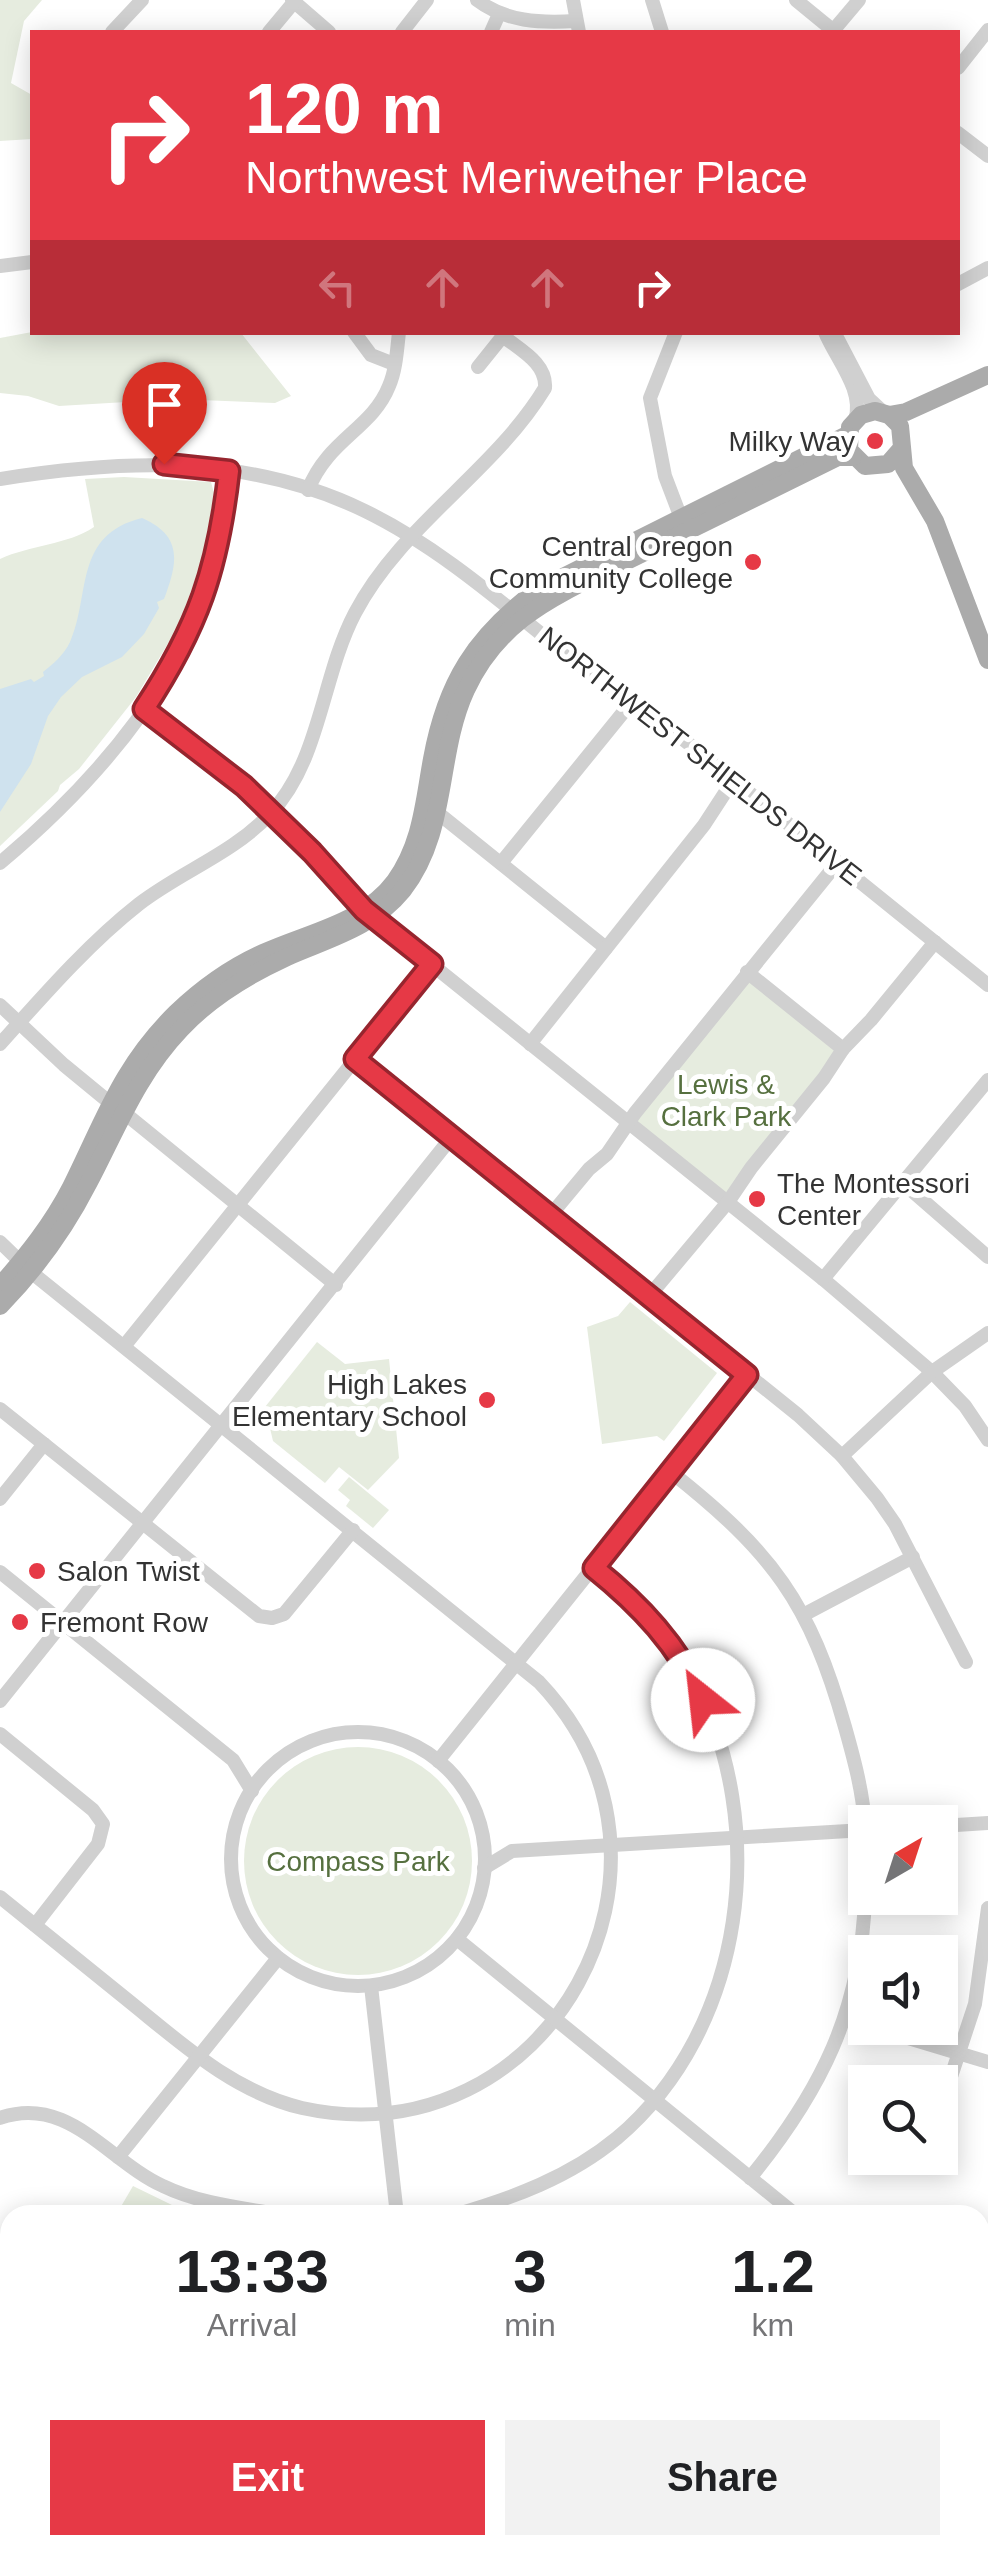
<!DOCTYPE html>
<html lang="en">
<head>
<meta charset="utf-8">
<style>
  body { margin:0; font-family:Arial,sans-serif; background:#f2f2f2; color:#202124; height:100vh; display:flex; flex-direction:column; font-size:38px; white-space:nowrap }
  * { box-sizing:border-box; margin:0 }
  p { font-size:32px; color:#757577 }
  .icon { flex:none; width:55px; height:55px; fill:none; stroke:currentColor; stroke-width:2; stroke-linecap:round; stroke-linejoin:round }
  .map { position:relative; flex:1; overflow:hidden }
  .drawer { position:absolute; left:0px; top:2205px; width:990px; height:350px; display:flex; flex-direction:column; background:#fff; border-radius:30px 30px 0 0; box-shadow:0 5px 25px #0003 }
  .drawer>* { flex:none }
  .guide { position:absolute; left:30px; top:30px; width:930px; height:305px; border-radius:0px; box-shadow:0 5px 25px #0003; background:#e63946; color:#fff; overflow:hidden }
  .needle { width:65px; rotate:39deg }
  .controls { position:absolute; left:848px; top:1805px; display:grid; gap:20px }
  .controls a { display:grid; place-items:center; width:110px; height:110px; border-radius:0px; background:#fff; box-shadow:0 5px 25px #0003; font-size:50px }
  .pin { position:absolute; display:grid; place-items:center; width:85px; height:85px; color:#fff; margin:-102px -42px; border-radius:50% 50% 50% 0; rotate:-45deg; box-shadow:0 0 10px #0007 }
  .pin .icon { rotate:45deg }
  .me { position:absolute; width:110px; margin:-55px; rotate:331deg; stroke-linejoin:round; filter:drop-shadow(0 0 8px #0008) }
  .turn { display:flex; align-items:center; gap:35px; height:210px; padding:0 50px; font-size:45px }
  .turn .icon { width:130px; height:130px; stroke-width:2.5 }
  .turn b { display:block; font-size:70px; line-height:85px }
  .lanes { display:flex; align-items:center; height:95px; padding:0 50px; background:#0003; justify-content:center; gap:50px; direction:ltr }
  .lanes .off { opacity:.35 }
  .eta { display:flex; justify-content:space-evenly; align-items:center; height:170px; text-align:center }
  .eta b { font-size:60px; font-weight:700; line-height:70px }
  .cta { display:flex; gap:20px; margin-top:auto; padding:20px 50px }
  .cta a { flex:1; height:115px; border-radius:0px; background:#e63946; color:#fff; font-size:40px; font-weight:700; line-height:115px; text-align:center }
  .cta a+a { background:#f2f2f2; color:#202124 }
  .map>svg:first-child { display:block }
  .green { fill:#e6ecdf }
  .water { fill:#cfe2ee }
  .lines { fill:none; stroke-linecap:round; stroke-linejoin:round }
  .minor { stroke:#d0d0d0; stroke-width:14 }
  .major { stroke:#ababab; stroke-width:18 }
  .route-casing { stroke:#96252e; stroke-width:25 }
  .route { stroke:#e63946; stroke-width:18 }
  .poi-dot { fill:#e63946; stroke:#fff; stroke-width:4 }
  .labels { text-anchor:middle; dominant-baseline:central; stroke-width:10; stroke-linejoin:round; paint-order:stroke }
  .poi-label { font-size:28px; fill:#333; stroke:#fff; text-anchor:end }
  .street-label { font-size:28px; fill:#333; stroke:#fff }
  .park-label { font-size:28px; fill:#56703f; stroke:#fff }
</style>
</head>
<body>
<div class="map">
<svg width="988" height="2555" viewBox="0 0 988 2555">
  <rect width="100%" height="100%" fill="#fff"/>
  <!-- green -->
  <g class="green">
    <path d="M0,0H42L24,21L11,83L32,95V139L0,141Z"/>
    <path d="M32,332L241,333L291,396L275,403L176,399L59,406L28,396L0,393V338Z"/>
    <path d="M124,477L211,482L214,493L204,554L179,625L136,697L79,769L60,785L58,791L0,846V559C30,545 67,545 94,527L85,479Z"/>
    <path d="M747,972L843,1049L728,1202L628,1121Z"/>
    <path d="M630,1302L717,1373L664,1441L657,1436L602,1444L587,1327L618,1316Z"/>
    <path d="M317,1342L345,1364L389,1359L399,1458L368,1490L339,1467L325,1483L273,1441L265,1407Z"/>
    <path d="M349,1477L389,1510L373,1528L346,1506L350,1500L338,1490Z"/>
    <circle cx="358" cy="1861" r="114"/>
    <path d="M133,2186L172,2205L203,2215H116Z"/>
    <path d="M165,2545H483L484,2555H171Z"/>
  </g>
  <!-- water -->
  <path class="water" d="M142,518C183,536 178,562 164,599L157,602L159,608L144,634L122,657L82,677L61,697L48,716L31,764L0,812V689L31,679L34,682L44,676L43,672C53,664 64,655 70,642C91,595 73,535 142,518Z"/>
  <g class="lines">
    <!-- minor -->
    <g class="minor">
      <path d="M292,0L329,32"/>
      <path d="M477,0C506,22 540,23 575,21"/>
      <path d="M573,0L579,32"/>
      <path d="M652,0L662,32"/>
      <path d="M796,0L835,32"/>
      <path d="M112,32L142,0"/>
      <path d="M269,32L294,2"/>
      <path d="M402,32L427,0"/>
      <path d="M491,32L499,14"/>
      <path d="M832,32L859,0"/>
      <path d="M958,68L988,30"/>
      <path d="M958,133L988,156"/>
      <path d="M0,266L32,262"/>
      <path d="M958,284L988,268"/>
      <path d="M354,332L371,355L394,364"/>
      <path d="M676,332L650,398L665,476L681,518"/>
      <path d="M825,332C836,359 865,391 855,420"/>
      <path d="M834,332L869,399L883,412"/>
      <path d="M478,367L506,332"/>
      <path d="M0,479C125,459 248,454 365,511C445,550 512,612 581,666C609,688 639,706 668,727L988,985"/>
      <path d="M308,490C328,439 372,429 389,386C396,370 397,350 399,332"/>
      <path d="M144,709L244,786L312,852L364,910L823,1279L932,1372L965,1406L988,1440"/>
      <path d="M438,813L606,948"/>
      <path d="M0,863C89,788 177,690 211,576C221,542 225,506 229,471"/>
      <path d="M501,863L630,704"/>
      <path d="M747,972L843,1049"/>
      <path d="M0,1005L64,1065L109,1102"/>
      <path d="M0,1044C43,996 88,944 139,904C182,871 232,854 270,814C321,760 321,678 355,613C401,525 494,472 545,388C547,363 520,350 503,336"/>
      <path d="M530,1044L704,825L734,779"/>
      <path d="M355,1059L798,1415L842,1456L877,1498L895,1524L966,1662"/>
      <path d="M122,1111L336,1285"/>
      <path d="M903,1183L988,1257"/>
      <path d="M549,1217L589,1169L607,1154L635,1113L838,862"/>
      <path d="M0,1242L31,1272L539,1682C712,1864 549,2162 302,2108C234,2092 182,2044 130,2002C87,1967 43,1932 0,1897"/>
      <path d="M823,1279L988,1080"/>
      <path d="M650,1295L728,1202L751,1168L824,1078L843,1049L871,1020L935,942"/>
      <path d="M125,1345L432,964"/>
      <path d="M0,1409L259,1616L272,1618L284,1614L353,1530"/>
      <path d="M842,1456L932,1372L988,1333"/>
      <path d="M671,1472C772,1552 810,1602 845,1727C854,1759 863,1792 865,1826"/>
      <path d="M0,1499L44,1444"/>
      <path d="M0,1572L233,1760L252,1791"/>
      <path d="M805,1614L913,1557"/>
      <path d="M0,1701L451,1138"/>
      <circle cx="358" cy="1859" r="127"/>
      <path d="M0,1734L93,1810L103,1824L98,1844L35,1925"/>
      <path d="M438,1761L747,1375"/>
      <path d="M940,1826L988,1823"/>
      <path d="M484,1868L512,1851L865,1830"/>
      <path d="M457,1939L796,2215"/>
      <path d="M371,1986L397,2215"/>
      <path d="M846,2018L865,2024"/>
      <path d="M875,2028L988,2062"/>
      <path d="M940,2110L975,2004L988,1908"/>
      <path d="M0,2118C68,2094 108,2161 163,2186C200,2204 243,2208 283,2215"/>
      <path d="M118,2157L278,1958"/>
      <path d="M750,2178C821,2091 861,2011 865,1898"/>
      <path d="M454,2215C513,2198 570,2177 617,2138C747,2028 770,1825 694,1679C670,1633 633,1599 593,1568"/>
      <path d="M980,2300L988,2288"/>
      <path d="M0,2318L10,2319"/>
      <path d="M980,2362L988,2368"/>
      <path d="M0,2427L10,2428"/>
      <path d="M735,2545L750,2555"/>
      <path d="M903,2545L911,2555"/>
      <path d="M0,2553L4,2555"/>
      <path d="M95,2555L104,2545"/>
    </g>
    <!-- major -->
    <g class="major">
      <path d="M889,415L906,412L988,375"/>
      <path d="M902,448L888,464L865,466L849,450L850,427L861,415L875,411L889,415L900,426L904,468L935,521L988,660"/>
      <path d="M0,1286C27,1255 52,1224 71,1187C104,1121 121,1067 176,1013C201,989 232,967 263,953C309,932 364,923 395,881C422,843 424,802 432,759C446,682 475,637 537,590L847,435"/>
      <path d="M0,1306C35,1270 65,1229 88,1184C117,1129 137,1075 181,1029C210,998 248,975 287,957C330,938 372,928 403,890C449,831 436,755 466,690C479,662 498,638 522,619C557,592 601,574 641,554C707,521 773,489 838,457H853"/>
    </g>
  </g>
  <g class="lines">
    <!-- route casing -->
    <g class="route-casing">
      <path id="route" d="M164,464L229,471C218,569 198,627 144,709L244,786L312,852L364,910L432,964L355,1059L747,1375L594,1568C640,1605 678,1645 703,1700"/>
    </g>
    <!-- route -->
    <use href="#route" class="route"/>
  </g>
  <!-- markers -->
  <g class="poi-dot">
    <circle cx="875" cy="441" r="10"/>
    <circle cx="753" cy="562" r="10"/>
    <circle cx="757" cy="1199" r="10"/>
    <circle cx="487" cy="1400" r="10"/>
    <circle cx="37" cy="1571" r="10"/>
    <circle cx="20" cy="1622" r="10"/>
  </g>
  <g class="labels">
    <!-- poi labels -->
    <g class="poi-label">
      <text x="855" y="441">Milky Way</text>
      <text x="733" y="546">Central Oregon<tspan x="733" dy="32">Community College</tspan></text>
      <text x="777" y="1183" text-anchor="start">The Montessori<tspan x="777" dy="32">Center</tspan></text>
      <text x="467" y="1384">High Lakes<tspan x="467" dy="32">Elementary School</tspan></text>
      <text x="57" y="1571" text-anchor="start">Salon Twist</text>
      <text x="40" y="1622" text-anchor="start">Fremont Row</text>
    </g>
    <!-- street labels -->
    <g class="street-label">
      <text transform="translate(700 756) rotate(38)">NORTHWEST SHIELDS DRIVE</text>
    </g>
    <!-- park labels -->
    <g class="park-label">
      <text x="726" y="1084">Lewis &amp;<tspan x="726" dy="32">Clark Park</tspan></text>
      <text x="358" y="1861">Compass Park</text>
    </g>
  </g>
</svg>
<div class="controls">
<a><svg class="needle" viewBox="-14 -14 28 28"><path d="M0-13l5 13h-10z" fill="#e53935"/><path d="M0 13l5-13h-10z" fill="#757577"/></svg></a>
<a><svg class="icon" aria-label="sound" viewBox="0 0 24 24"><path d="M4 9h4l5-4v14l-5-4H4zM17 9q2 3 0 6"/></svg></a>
<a><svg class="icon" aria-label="search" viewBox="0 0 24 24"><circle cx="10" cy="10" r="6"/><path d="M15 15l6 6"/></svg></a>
</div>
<div class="pin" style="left:164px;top:464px;background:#d93025"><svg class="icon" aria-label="arrive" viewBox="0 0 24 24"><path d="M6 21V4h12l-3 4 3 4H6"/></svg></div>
<svg class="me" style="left:703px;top:1700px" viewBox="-20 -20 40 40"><circle r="19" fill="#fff"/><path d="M0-13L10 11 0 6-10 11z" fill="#e63946"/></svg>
<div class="guide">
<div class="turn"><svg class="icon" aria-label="right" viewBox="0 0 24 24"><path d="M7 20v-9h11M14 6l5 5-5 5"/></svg><div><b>120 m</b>Northwest Meriwether Place</div></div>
<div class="lanes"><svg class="icon off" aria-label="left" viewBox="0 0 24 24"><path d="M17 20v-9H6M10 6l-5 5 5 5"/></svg><svg class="icon off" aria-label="ahead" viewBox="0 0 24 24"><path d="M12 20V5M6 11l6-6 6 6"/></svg><svg class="icon off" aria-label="ahead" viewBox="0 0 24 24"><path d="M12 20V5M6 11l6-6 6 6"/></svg><svg class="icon" aria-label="right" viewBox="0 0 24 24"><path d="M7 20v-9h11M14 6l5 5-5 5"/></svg></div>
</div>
<section class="drawer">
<div class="eta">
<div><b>13:33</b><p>Arrival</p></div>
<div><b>3</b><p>min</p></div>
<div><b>1.2</b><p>km</p></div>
</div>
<div class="cta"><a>Exit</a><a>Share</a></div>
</section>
</div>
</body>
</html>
